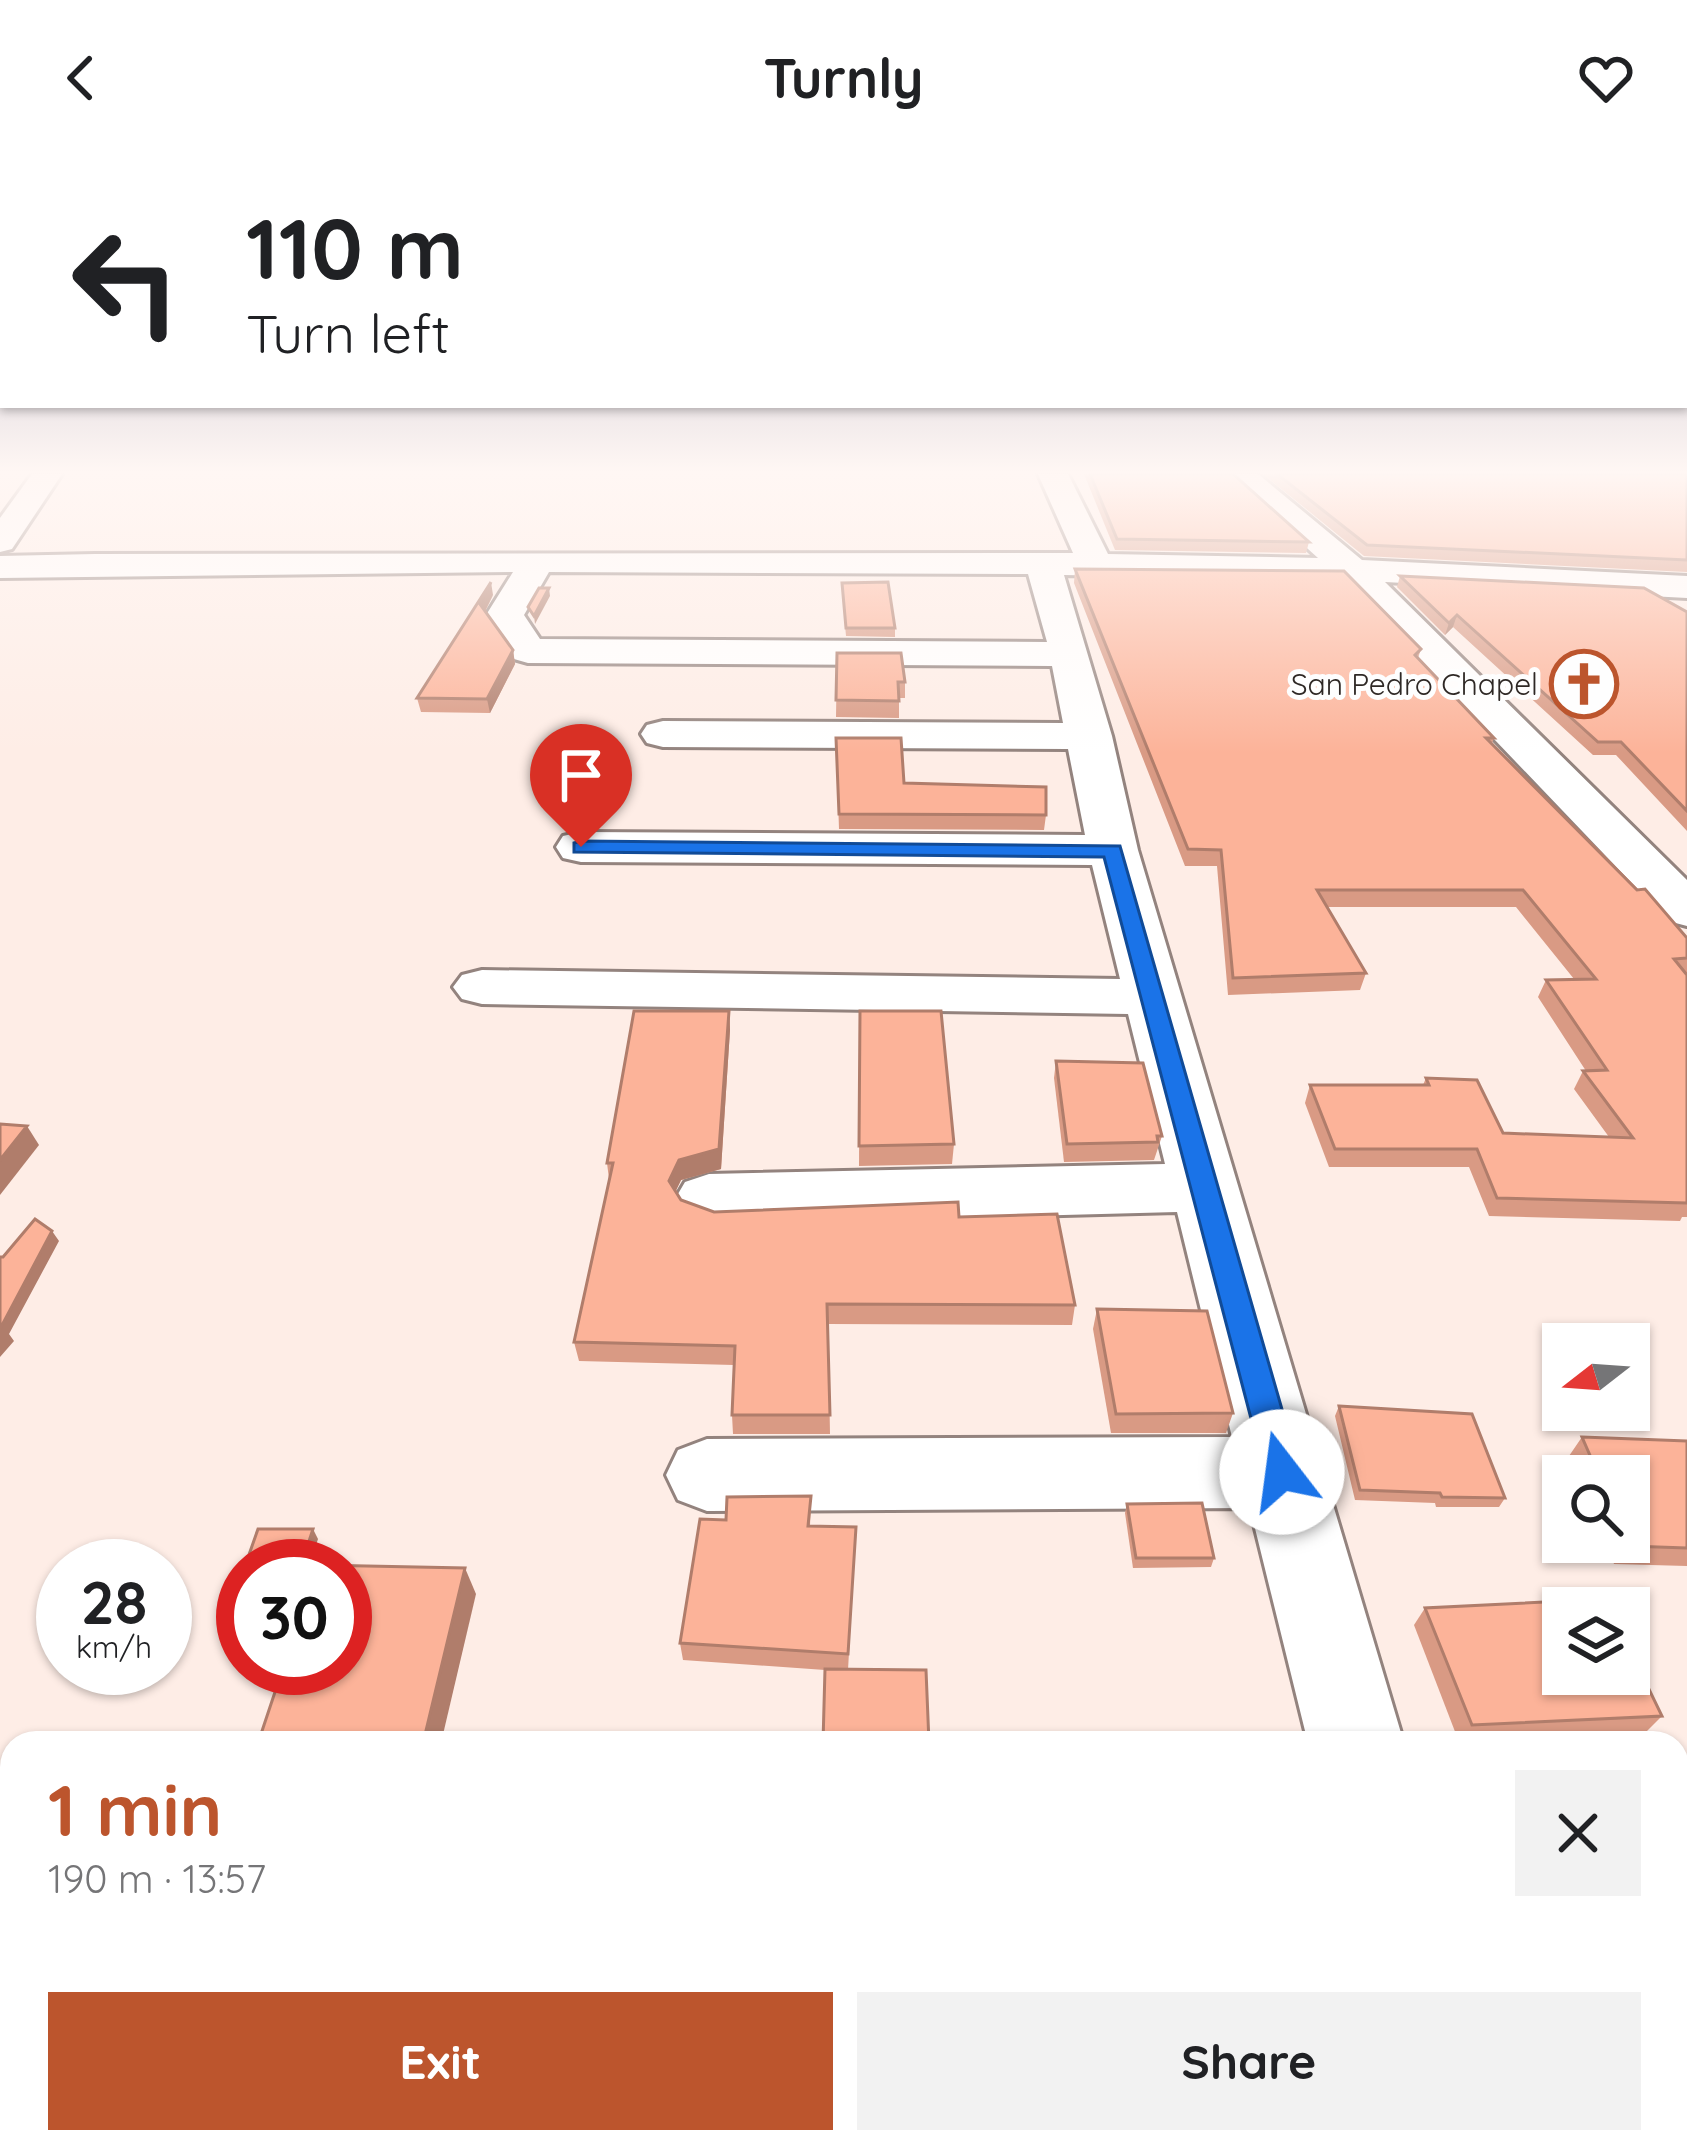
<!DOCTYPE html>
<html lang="en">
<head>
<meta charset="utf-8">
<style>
  body { margin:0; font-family:Quicksand,sans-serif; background:#f2f2f2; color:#202124; height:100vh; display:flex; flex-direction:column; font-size:45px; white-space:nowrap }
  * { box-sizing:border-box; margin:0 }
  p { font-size:39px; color:#757577 }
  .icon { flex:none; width:66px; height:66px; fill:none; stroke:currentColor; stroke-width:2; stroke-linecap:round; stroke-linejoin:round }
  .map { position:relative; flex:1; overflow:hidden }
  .sheet { position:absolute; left:0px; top:1575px; width:1689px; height:423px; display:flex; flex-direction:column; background:#fff; border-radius:36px 36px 0 0; box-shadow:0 3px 9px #0004 }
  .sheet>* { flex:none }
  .hud { position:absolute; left:0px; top:0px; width:1689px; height:252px; box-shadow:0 3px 9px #0004; background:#fff; color:#202124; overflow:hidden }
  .needle { width:78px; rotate:253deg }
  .fabs { position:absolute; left:1542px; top:1167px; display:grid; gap:24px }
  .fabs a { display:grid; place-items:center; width:108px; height:108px; border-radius:0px; background:#fff; box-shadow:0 3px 9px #0004; font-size:60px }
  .speed { position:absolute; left:36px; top:1383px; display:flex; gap:24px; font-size:60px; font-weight:700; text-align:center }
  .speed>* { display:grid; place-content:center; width:156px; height:156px; border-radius:50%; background:#fff; box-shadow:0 3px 9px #0004; line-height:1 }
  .speed small { font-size:30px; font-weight:400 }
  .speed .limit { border:18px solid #d22; background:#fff; color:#111 }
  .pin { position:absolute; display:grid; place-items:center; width:102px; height:102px; color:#fff; margin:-123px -51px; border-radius:50% 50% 50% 0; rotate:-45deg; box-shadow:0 0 12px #0007 }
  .pin .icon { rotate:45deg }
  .me { position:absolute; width:132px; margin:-66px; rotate:345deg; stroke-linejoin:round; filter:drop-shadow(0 0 9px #0008) }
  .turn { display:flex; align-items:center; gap:42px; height:252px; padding:0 48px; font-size:54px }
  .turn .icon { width:156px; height:156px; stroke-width:2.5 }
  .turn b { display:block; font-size:84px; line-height:102px }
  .round { display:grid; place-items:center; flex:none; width:126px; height:126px; border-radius:0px; background:#f2f2f2 }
  .headline { display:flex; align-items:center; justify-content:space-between; height:204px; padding:0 48px }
  h1 { font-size:72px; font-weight:700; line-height:90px; color:#bc552d }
  .cta { display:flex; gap:24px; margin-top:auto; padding:24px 48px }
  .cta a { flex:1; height:138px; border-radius:0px; background:#bc552d; color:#fff; font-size:48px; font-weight:700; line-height:138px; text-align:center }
  .cta a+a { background:#f2f2f2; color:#202124 }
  header { display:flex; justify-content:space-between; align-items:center; height:156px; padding:0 48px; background:#fff; font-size:54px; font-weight:700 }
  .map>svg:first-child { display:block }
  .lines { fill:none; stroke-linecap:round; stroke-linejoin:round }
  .minor-casing { stroke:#93837e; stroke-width:6 }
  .minor { fill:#fff; fill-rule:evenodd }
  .wall { fill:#d99a84 }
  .shaded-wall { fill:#b07d6b }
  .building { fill:#fcb399; stroke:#b07d6b; stroke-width:3 }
  .route { fill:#1a73e8; stroke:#114b97; stroke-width:3 }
  .labels { text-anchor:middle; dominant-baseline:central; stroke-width:10; stroke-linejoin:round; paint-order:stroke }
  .far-poi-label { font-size:30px; fill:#2e2825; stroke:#fefefe; text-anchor:end }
</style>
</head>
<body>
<header><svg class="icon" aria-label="back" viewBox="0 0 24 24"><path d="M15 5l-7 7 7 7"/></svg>Turnly<svg class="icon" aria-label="heart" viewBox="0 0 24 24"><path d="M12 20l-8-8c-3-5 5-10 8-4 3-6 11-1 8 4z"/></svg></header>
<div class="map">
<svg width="1687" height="1997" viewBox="0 0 1687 1997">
  <rect width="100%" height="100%" fill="#feede6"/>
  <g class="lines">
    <!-- minor casing -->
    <g class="minor-casing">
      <g id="minor">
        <path d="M32,318H62L12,393L0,396V362Z"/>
        <path d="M1038,318H1068L1108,398L1318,402L1225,318H1258L1362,404L1687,420V442L1385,426L1687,724V770L1668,765L1342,424L1064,419L1112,580L1138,694L1404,1587H1308L1250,1352L707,1355L678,1344L666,1319L678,1294L707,1283L1232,1281L1177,1056L709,1068L685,1060L675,1043L685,1026L709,1018L1165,1008L1128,858L482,848L462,843L453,831L462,819L482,814L1120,823L1092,709L581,706L563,702L556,691L563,680L581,676L1085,679L1068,593L663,591L647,587L641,578L647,569L663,565L1063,567L1052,510L528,507L514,503L486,459L513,416L0,422V400L95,398L1073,397ZM549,416L1028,418L1047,486L540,483L524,459Z"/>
        <path d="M1406,1986H1524L1527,1997H1409Z"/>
      </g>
    </g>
    <!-- minor -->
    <use href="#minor" class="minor"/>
  </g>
  <!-- wall -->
  <g class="wall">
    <path d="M1084,318H1233L1309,386L1306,397L1115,394Z"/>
    <path d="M1263,318H1687V416L1364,400Z"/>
    <path d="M1075,413L1421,493L1418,502L1494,582L1492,587L1687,782V1061H1682L1680,1065L1489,1060L1469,1011H1329L1305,947L1310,929H1423L1426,922L1503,977L1609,981L1574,933L1583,915H1586L1538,841L1546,824L1574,823L1516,751H1327L1366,817L1360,834L1228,839L1217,710H1185L1074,427Z"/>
    <path d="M1400,420L1687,456V675L1616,599H1593L1453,471L1445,479L1397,431Z"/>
    <path d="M842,435L895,472V481L846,480Z"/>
    <path d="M493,439L485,456L513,494L515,508L490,557L421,556L417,542Z"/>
    <path d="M837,497L905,526V542H899V562L836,561Z"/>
    <path d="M836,582L904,627L1046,659L1044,674L839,673Z"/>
    <path d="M729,855L730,874L721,1013L681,1024L675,1036L681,1044L714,1056L959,1061L1075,1149L1072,1169L828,1168L830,1278H733L732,1259L734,1209L579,1205L574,1186L609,1023L607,1007Z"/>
    <path d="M860,855L954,988L952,1008L859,1010Z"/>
    <path d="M1056,905L1162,980L1154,1004L1064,1006L1054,922Z"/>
    <path d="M1097,1153L1233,1257L1226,1277H1111L1093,1173Z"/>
    <path d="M1339,1250L1505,1342L1499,1351H1436L1435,1347L1355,1344L1335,1260Z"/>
    <path d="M1582,1281L1687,1285V1410L1614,1408L1605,1386H1629V1320H1577L1569,1300Z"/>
    <path d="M811,1340L810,1370L856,1371L848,1514H825L683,1504L680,1487L726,1364Z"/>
    <path d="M1127,1348L1214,1402L1211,1411L1133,1412L1125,1357Z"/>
    <path d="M243,1415V1471H233L227,1461Z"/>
    <path d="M1425,1452L1662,1560L1645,1577L1459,1586L1414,1469Z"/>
    <path d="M1052,1986H1292L1294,1997H1053Z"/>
    <path d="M1644,1986H1677L1687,1997H1648Z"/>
  </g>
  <!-- shaded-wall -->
  <g class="shaded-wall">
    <path d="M491,426L493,439L482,461L480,448Z"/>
    <path d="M549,432L550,440L535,468L534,460Z"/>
    <path d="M1457,459L1453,471L1445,479L1449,467Z"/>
    <path d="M513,494L515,508L490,557L487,543Z"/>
    <path d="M729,855L730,874L721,1013L681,1024L671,1045L669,1025Z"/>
    <path d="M27,970L39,989L0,1039V1004Z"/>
    <path d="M52,1075L59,1085L9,1178L14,1185L0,1201V1173Z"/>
    <path d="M313,1373L318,1383L309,1410H301Z"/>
    <path d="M465,1412L476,1438L441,1587H423Z"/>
    <path d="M599,1986H610L608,1997H598Z"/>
  </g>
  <!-- building -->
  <g class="building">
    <path d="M1090,318H1233L1309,386L1117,383Z"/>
    <path d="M1277,318H1687V404L1367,389Z"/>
    <path d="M1075,413L1344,415L1421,493L1415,499L1494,582H1486L1637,734L1645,733L1687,782V802L1674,803L1687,819V1047L1497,1042L1477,993H1335L1310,929H1429L1426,922L1477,924L1503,977L1633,982L1583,915L1607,914L1546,824L1596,823L1523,734H1317L1366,817L1233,822L1221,694L1188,693Z"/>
    <path d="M1400,420L1644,432L1687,456V655L1621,586H1598L1457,459L1449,467Z"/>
    <path d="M491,426L480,448L513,494L487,543L417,542Z"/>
    <path d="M888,426L895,472H846L842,427Z"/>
    <path d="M539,432H549L534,460L528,451Z"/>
    <path d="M837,497H901L905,526H898L899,545L836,544Z"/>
    <path d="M836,582H901L904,627L1046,631V659L839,658Z"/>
    <path d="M634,855H729L719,993L679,1004L669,1025L681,1044L714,1056L958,1046L959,1061L1057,1058L1075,1149L827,1148L830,1259H732L735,1190L574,1186L613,1007H607Z"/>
    <path d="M860,855H941L954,988L859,990Z"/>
    <path d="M1056,905L1143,907L1162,980H1157L1158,986L1067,988Z"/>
    <path d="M0,968L27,970L0,1004Z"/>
    <path d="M35,1063L52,1075L0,1173V1101H3Z"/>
    <path d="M1097,1153L1207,1155L1233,1257L1116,1258Z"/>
    <path d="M1339,1250L1472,1258L1505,1342L1442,1341L1440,1337L1360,1334Z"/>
    <path d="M1582,1281L1687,1285V1392L1629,1390L1627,1386H1629V1320H1599Z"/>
    <path d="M811,1340L808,1370L856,1371L848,1498L680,1487L700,1363L726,1364L727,1341Z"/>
    <path d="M1202,1347L1214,1402H1136L1127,1348Z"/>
    <path d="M258,1373H313L301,1410H245Z"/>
    <path d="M317,1409L465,1412L423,1587H258L283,1512H345V1410Z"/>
    <path d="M243,1415V1462L227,1461Z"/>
    <path d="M1605,1443L1609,1452H1563V1518H1629V1492L1662,1560L1472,1569L1425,1452Z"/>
    <path d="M825,1513L926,1514L929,1587H823Z"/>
    <path d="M1687,1705V1997H1680L1676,1986L1677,1706Z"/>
    <path d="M386,1986H599L598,1997H384Z"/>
    <path d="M1061,1986H1292L1294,1997H1062Z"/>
  </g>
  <!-- sky -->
  <linearGradient id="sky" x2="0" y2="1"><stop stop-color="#b0adc0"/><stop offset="0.53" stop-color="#fff7f4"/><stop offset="1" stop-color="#fff7f4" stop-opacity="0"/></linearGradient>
  <rect width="1687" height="597" fill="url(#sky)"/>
  <!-- route -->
  <path class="route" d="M581,685L1120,690L1300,1316L1295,1327L1282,1331L1270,1327L1265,1316L1104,701L574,696V687Z"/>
  <!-- icons -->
  <defs>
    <g id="church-ring" transform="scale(3.45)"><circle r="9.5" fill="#fefefe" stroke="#bc552d" stroke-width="1.5"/><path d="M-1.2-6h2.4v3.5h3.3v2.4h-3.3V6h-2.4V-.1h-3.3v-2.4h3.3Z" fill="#bc552d"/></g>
  </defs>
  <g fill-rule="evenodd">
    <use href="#church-ring" x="1584" y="528"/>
  </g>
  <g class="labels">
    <!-- far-poi labels -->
    <g class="far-poi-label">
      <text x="1538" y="528">San Pedro Chapel</text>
    </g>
  </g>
</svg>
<div class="fabs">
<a><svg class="needle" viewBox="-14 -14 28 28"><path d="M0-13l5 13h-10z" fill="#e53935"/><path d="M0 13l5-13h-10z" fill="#757577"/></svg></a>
<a><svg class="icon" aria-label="search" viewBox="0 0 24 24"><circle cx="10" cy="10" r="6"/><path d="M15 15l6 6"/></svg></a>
<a><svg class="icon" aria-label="layers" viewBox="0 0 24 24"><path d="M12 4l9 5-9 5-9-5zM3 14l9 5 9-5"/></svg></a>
</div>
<div class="speed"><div>28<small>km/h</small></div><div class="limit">30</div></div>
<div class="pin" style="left:581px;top:691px;background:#d93025"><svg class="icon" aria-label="arrive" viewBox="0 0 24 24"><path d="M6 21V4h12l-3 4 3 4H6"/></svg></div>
<svg class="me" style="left:1282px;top:1316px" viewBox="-20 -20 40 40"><circle r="19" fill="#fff"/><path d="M0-13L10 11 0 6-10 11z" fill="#1a73e8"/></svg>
<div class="hud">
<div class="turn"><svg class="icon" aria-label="left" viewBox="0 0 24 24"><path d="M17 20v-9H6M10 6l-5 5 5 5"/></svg><div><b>110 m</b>Turn left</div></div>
</div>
<section class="sheet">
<div class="headline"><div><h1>1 min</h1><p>190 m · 13:57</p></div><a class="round"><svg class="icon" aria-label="close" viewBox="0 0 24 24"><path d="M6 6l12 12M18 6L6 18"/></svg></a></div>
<div class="cta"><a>Exit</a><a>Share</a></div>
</section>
</div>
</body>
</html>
